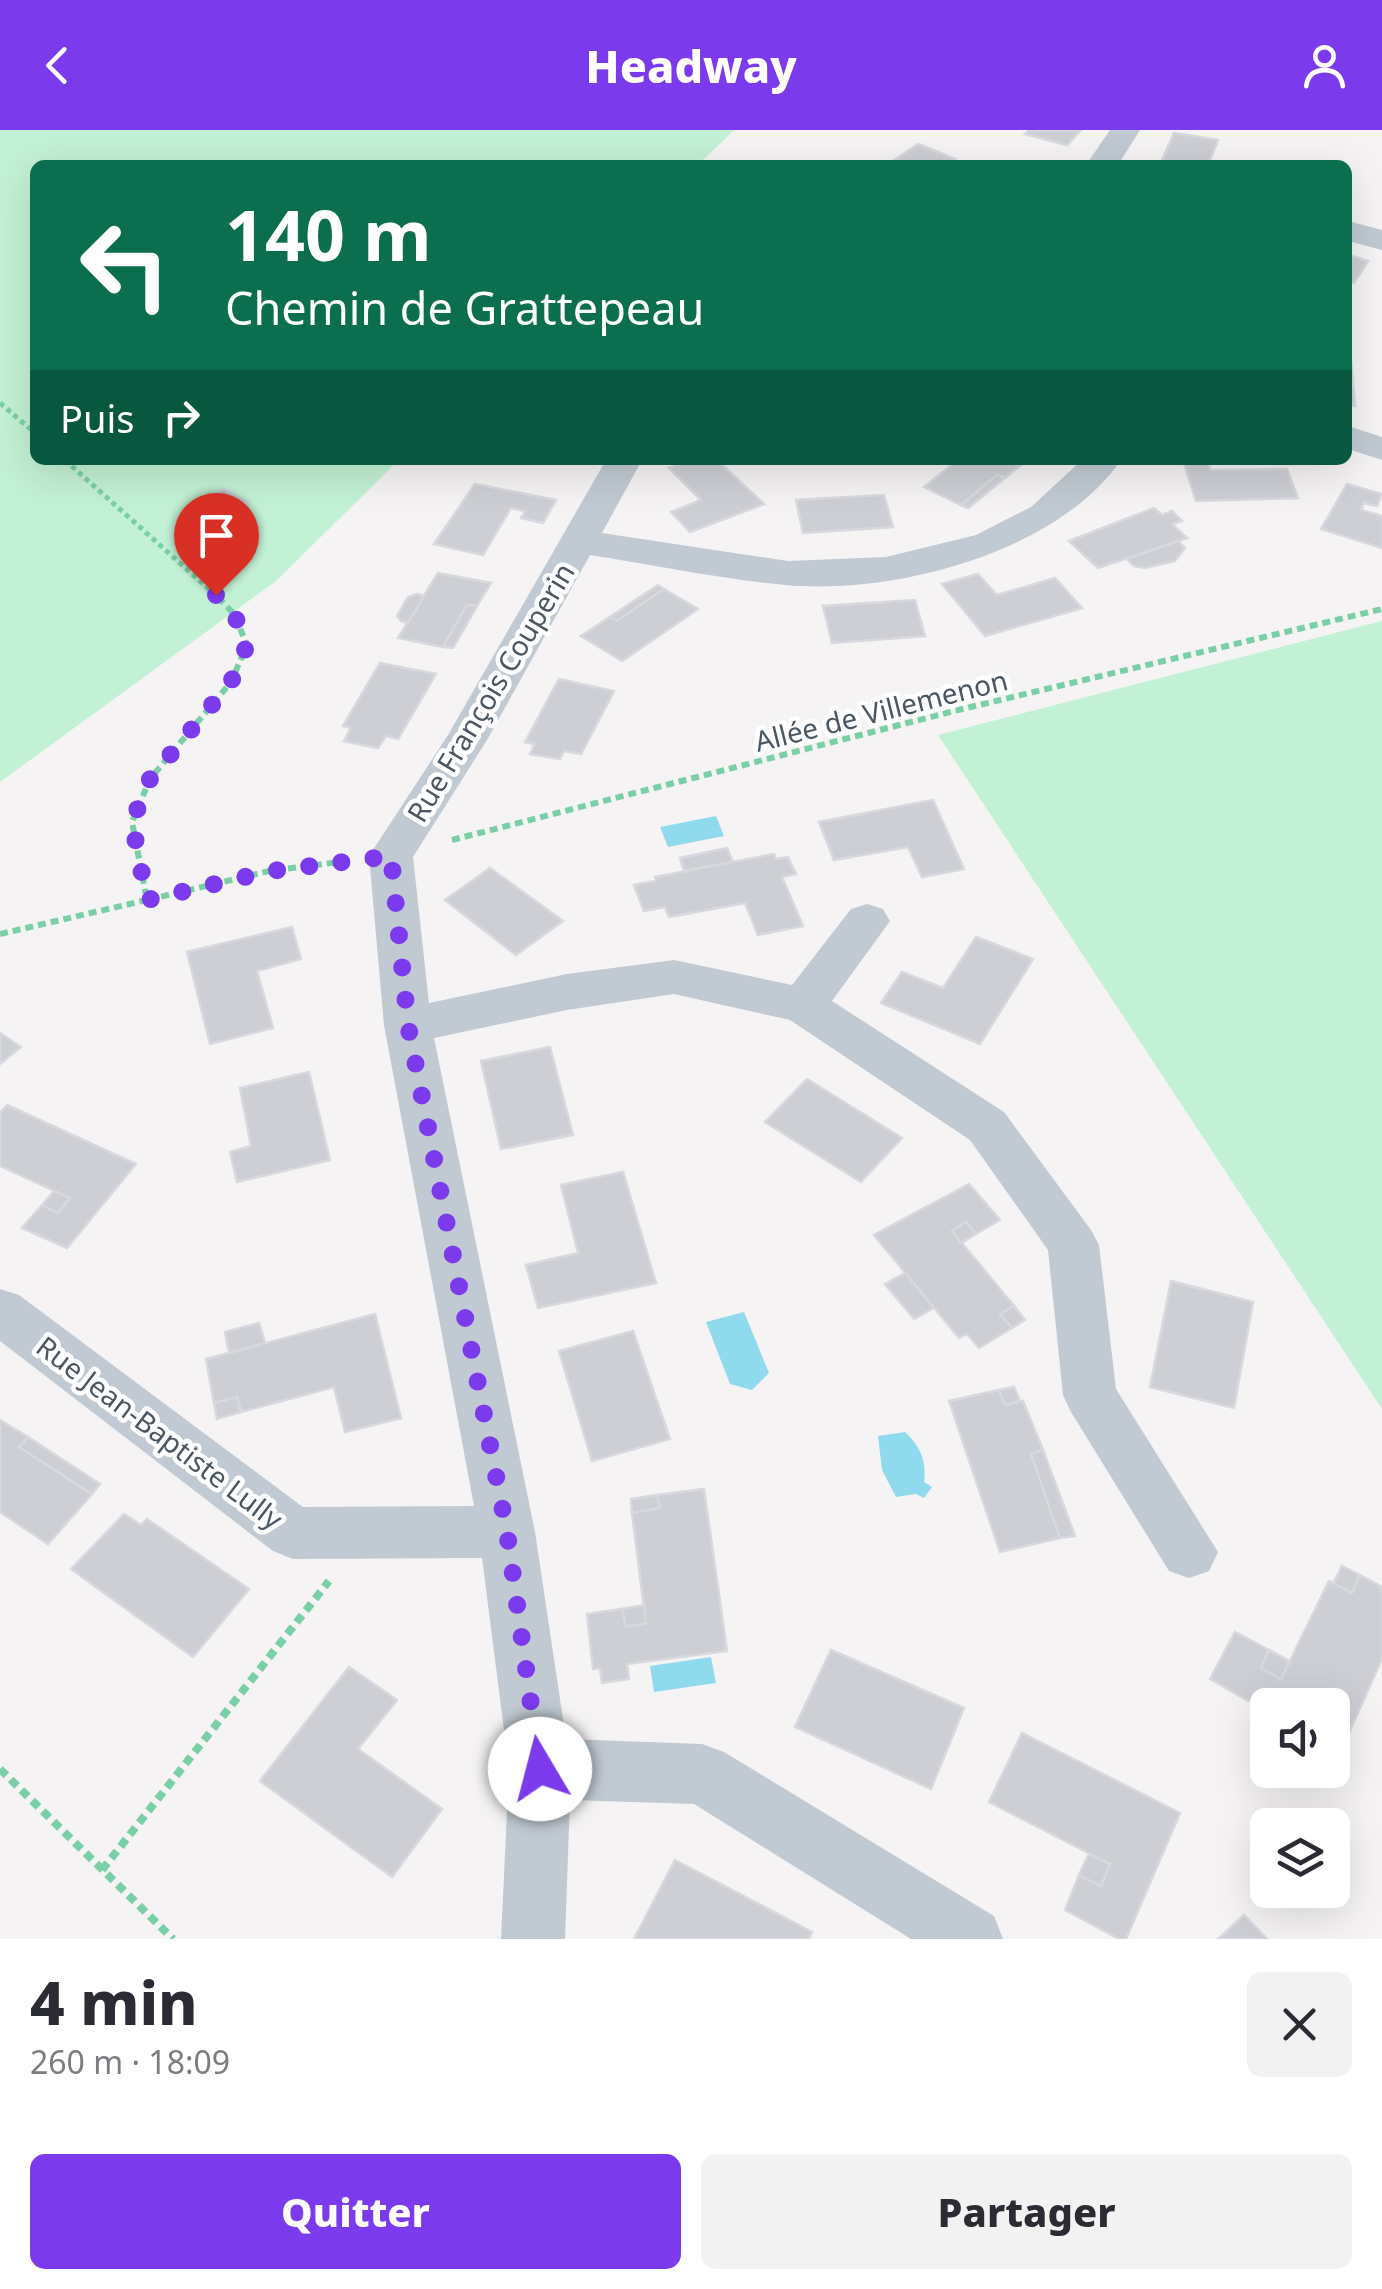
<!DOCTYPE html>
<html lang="fr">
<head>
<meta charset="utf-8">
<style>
  body { margin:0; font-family:"Noto Sans",sans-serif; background:#f2f2f3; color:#2b2b33; height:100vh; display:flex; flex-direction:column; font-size:38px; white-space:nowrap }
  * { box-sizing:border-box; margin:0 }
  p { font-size:32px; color:#7c7c81 }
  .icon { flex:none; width:55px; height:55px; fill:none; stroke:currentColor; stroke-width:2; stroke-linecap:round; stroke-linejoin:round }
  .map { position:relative; height:1809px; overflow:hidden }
  .drawer { display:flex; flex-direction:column; background:#fff; flex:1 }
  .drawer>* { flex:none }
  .guide { position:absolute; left:30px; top:30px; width:1322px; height:305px; border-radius:15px; box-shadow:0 10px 40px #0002; background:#0b6e4f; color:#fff; overflow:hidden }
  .buttons { position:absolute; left:1250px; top:1558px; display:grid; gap:20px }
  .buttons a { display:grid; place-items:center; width:100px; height:100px; border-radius:15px; background:#fff; box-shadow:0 10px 40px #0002; font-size:50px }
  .pin { position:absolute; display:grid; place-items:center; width:85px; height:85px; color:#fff; margin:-102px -42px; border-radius:50% 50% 50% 0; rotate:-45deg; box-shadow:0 0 10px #0007 }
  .pin .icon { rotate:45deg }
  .me { position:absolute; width:110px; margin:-55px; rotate:352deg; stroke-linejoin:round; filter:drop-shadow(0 0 8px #0008) }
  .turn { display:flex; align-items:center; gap:35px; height:210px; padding:0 30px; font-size:45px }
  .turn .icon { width:130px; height:130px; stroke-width:2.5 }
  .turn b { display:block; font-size:70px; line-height:85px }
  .then { display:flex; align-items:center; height:95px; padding:0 30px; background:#0003; gap:20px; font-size:38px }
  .round { display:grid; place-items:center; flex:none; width:105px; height:105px; border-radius:15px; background:#f2f2f3 }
  .overview { display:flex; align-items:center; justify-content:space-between; height:170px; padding:0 30px }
  h1 { font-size:60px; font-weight:800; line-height:75px }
  .button { display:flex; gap:20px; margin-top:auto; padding:20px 30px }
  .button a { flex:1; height:115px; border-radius:15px; background:#7c3aed; color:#fff; font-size:40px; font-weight:800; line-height:115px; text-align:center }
  .button a+a { background:#f2f2f3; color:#2b2b33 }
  header { display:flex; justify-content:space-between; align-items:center; height:130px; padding:0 30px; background:#7c3aed; color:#fff; font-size:45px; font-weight:800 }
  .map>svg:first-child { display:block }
  .green { fill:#c3f1d5 }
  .water { fill:#90daee }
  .building { fill:#cdcfd5; stroke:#d7d9de; stroke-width:2.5 }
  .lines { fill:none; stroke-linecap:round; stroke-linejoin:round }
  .path-far2 { stroke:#7ad0a6; stroke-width:5; stroke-dasharray:5 4; stroke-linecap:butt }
  .path-far1 { stroke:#7ad0a6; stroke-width:6; stroke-dasharray:8 5; stroke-linecap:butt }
  .path { stroke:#7ad0a6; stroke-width:8; stroke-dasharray:9 6; stroke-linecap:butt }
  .minor { fill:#c1cad2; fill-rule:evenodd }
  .route { stroke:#7c3aed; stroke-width:18; stroke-dasharray:0 32.4 }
  .labels { text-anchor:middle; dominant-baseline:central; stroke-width:9; stroke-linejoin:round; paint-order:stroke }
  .street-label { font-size:28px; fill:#4a5661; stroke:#fff }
</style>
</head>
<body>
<header><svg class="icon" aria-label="back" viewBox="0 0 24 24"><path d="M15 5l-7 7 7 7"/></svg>Headway<svg class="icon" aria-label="person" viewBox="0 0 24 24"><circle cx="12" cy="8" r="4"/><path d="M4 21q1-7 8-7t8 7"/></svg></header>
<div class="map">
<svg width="1382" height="1809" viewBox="0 0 1382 1809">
  <rect width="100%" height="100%" fill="#f5f3f3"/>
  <!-- green -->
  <g class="green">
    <path d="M0,0H734L698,35H35V330H399L276,451L0,652Z"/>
    <path d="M1382,491V1279L938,605Z"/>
  </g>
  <!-- water -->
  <g class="water">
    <path d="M716,686L724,706L668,717L660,697Z"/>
    <path d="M744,1182L769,1243L752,1260L730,1254L706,1192Z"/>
    <path d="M905,1302C920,1316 927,1331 924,1352L932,1357L924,1368L916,1364L896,1367L882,1340L878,1306Z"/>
    <path d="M711,1527L716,1553L654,1562L650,1536Z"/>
  </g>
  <!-- building -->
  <g class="building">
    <path d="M1029,0H1081L1067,15L1025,4Z"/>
    <path d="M1174,3L1218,10L1208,35H1160Z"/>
    <path d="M918,14L955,29L946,35H887Z"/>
    <path d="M1348,125L1368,131L1354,153L1348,151Z"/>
    <path d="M1348,230L1351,231L1355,276L1348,275Z"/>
    <path d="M689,330H717L764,374L690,402L671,382L701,370L669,338Z"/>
    <path d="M958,330H1023L1026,331L1005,348L997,345L961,375L924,357Z"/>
    <path d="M1183,330H1220L1207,332L1211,340L1287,339L1298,368L1196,371Z"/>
    <path d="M997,345L1005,348L968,378L961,375Z"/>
    <path d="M475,354L556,370L543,393L521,388L525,381L511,378L483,425L434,414Z"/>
    <path d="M1347,354L1382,364L1377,376L1364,373L1361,380L1382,386V418L1321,399Z"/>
    <path d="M223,359L248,372L229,384L204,371Z"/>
    <path d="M884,365L893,397L803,403L796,370Z"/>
    <path d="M1154,378L1162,385L1172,381L1182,391L1172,394L1187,408L1098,438L1069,411Z"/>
    <path d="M1178,411L1185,418L1175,431L1145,438L1134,436L1127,429Z"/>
    <path d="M438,443L491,453L477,476L467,475L443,517L398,508Z"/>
    <path d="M978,444L997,465L1055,448L1082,478L985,506L942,454Z"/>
    <path d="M658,455L664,459L617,491L610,487Z"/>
    <path d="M664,459L698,479L622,531L581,506L610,487L617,491Z"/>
    <path d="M417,464L424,466L408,493L401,491L397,486L408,467Z"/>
    <path d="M915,470L925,506L832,513L823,476Z"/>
    <path d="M467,475L477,476L453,518L443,517Z"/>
    <path d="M380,533L436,544L398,609L386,606L378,618L344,611L351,598L343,596Z"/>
    <path d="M559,549L614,561L581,624L564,621L560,629L530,624L535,614L525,612Z"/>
    <path d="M933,670L964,739L922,747L908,717L834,730L819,692Z"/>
    <path d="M727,718L733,732L684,741L680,728Z"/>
    <path d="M774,724L776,729L788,727L796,744L782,747L803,796L758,805L745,773L669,787L665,777L644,781L634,755L656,751L655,747Z"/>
    <path d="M490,738L563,791L516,825L445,770Z"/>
    <path d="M292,797L301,829L257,841L273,898L210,914L187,822Z"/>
    <path d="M976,807L1033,829L980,914L881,873L902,842L943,858Z"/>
    <path d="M0,903L21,917L0,934Z"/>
    <path d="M550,917L573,1005L501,1019L481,931Z"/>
    <path d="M309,942L330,1030L237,1052L230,1022L251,1016L240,958Z"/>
    <path d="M807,949L902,1008L861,1052L765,992Z"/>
    <path d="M7,975L136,1034L67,1118L22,1098L42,1075L58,1083L70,1068L0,1036V983Z"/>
    <path d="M623,1042L656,1153L538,1178L526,1135L578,1123L561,1055Z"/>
    <path d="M969,1054L1000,1090L976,1104L966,1092L952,1101L1014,1176L1000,1184L1012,1198L979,1218L967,1204L959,1208L874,1105Z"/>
    <path d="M54,1061L70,1068L58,1083L42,1075Z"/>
    <path d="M966,1092L976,1104L961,1113L952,1101Z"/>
    <path d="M905,1143L934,1178L914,1189L885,1154Z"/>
    <path d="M1171,1151L1253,1172L1234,1278L1150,1257Z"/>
    <path d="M1014,1176L1025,1190L1012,1198L1000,1184Z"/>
    <path d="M375,1184L401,1288L345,1302L334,1257L241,1282L237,1267L214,1273L206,1229Z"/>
    <path d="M259,1193L265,1213L229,1223L225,1202Z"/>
    <path d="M633,1201L670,1309L592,1331L559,1221Z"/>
    <path d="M1014,1257L1020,1271L1005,1275L999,1260Z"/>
    <path d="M999,1260L1005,1275L1023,1271L1043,1320L1031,1324L1060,1408L1000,1422L949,1271Z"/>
    <path d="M237,1267L241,1282L217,1289L214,1273Z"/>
    <path d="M0,1290L28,1307L19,1317L92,1364L48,1414L0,1382Z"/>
    <path d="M28,1307L100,1354L92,1364L19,1317Z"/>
    <path d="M1043,1320L1075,1406L1060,1408L1031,1324Z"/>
    <path d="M704,1359L727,1521L627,1534L629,1549L602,1553L600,1538L593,1539L587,1484L622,1479L626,1497L646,1493L632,1383L660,1378L657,1365Z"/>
    <path d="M657,1365L660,1378L632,1383L631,1369Z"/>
    <path d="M124,1384L141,1395L147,1389L249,1459L193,1527L71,1439Z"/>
    <path d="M1342,1436L1360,1445L1352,1463L1333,1454Z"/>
    <path d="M1360,1445L1382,1457V1529L1340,1623L1332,1618V1575H1268V1582L1210,1549L1235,1502L1269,1520L1261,1538L1281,1549L1329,1451L1352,1463Z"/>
    <path d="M644,1475L646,1493L626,1497L622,1479Z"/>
    <path d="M831,1520L964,1578L931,1659L795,1597Z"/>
    <path d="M1269,1520L1289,1531L1281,1549L1261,1538Z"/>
    <path d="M349,1537L397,1570L358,1619L442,1679L392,1747L260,1651Z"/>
    <path d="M1022,1603L1180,1683L1126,1809H1119L1065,1780L1079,1745L1101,1756L1110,1734L989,1672Z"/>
    <path d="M1089,1724L1110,1734L1101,1756L1079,1745Z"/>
    <path d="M675,1730L812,1802L809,1809H634Z"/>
    <path d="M1244,1785L1267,1809H1218Z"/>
  </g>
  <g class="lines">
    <!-- path-far2 -->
    <g class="path-far2">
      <path d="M0,273L35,303"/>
      <path d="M65,330L211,461"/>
    </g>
    <!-- path-far1 -->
    <g class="path-far1">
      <path d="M209,458L234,484L247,515L231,552L150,649L132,692L147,770L269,741L347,731"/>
      <path d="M452,710L954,581L1382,479"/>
      <path d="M0,804L147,770"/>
    </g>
    <!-- path -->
    <g class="path">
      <path d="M0,1639L173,1809"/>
      <path d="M102,1740L329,1451"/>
    </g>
    <!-- minor -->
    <g class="minor">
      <path d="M1110,0H1140L1118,35H1086Z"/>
      <path d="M1348,91L1382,100V120L1348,111Z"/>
      <path d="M1348,296L1382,307V330L1348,319Z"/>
      <path d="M606,330H642L602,403L788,431L886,427L976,405L1031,377L1082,330H1121C1057,423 893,465 785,455C720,449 655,435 590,425L487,610L413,727L429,873L567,844L674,830L792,855L851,779L867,774L883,779L890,791L832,871L1004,982L1091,1100L1099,1115L1116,1259L1218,1422L1209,1441L1189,1448L1169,1441L1071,1282L1063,1265L1048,1120L970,1010L790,890L674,864L567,880L434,908L535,1402L566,1609L702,1614L724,1622L994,1786L1003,1809H911L694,1674L570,1670L565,1809H501L509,1639L482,1428L293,1429L273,1421L0,1211V1159L19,1165L303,1377L474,1376L384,895L369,726L448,605Z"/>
    </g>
  </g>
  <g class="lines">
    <!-- route -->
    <path class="route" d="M216,465L234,484L247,515L231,552L150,649L132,692L147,770L270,741L391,726L408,895L507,1402L540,1639"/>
  </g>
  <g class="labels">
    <!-- street labels -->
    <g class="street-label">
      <text transform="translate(490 562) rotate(-59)">Rue François Couperin</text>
      <text transform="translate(881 580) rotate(-14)">Allée de Villemenon</text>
      <text transform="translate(160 1302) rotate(37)">Rue Jean-Baptiste Lully</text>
    </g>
  </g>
</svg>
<div class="buttons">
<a><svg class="icon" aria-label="sound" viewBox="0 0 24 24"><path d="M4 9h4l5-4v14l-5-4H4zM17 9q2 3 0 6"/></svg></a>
<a><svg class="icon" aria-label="layers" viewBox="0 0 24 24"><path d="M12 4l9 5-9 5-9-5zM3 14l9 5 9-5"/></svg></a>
</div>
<div class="pin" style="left:216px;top:465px;background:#d93025"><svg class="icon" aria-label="arrive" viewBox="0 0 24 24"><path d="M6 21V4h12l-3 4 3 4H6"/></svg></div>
<svg class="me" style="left:540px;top:1639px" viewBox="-20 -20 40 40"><circle r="19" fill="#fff"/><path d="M0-13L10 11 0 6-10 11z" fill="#7c3aed"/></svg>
<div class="guide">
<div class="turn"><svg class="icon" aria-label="left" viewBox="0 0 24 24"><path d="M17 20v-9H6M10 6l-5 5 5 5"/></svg><div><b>140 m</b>Chemin de Grattepeau</div></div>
<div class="then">Puis<svg class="icon" aria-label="right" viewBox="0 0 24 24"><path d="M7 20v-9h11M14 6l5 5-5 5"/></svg></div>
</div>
</div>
<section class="drawer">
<div class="overview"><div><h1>4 min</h1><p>260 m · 18:09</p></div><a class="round"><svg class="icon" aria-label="close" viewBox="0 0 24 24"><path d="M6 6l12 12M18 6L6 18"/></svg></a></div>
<div class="button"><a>Quitter</a><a>Partager</a></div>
</section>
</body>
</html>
